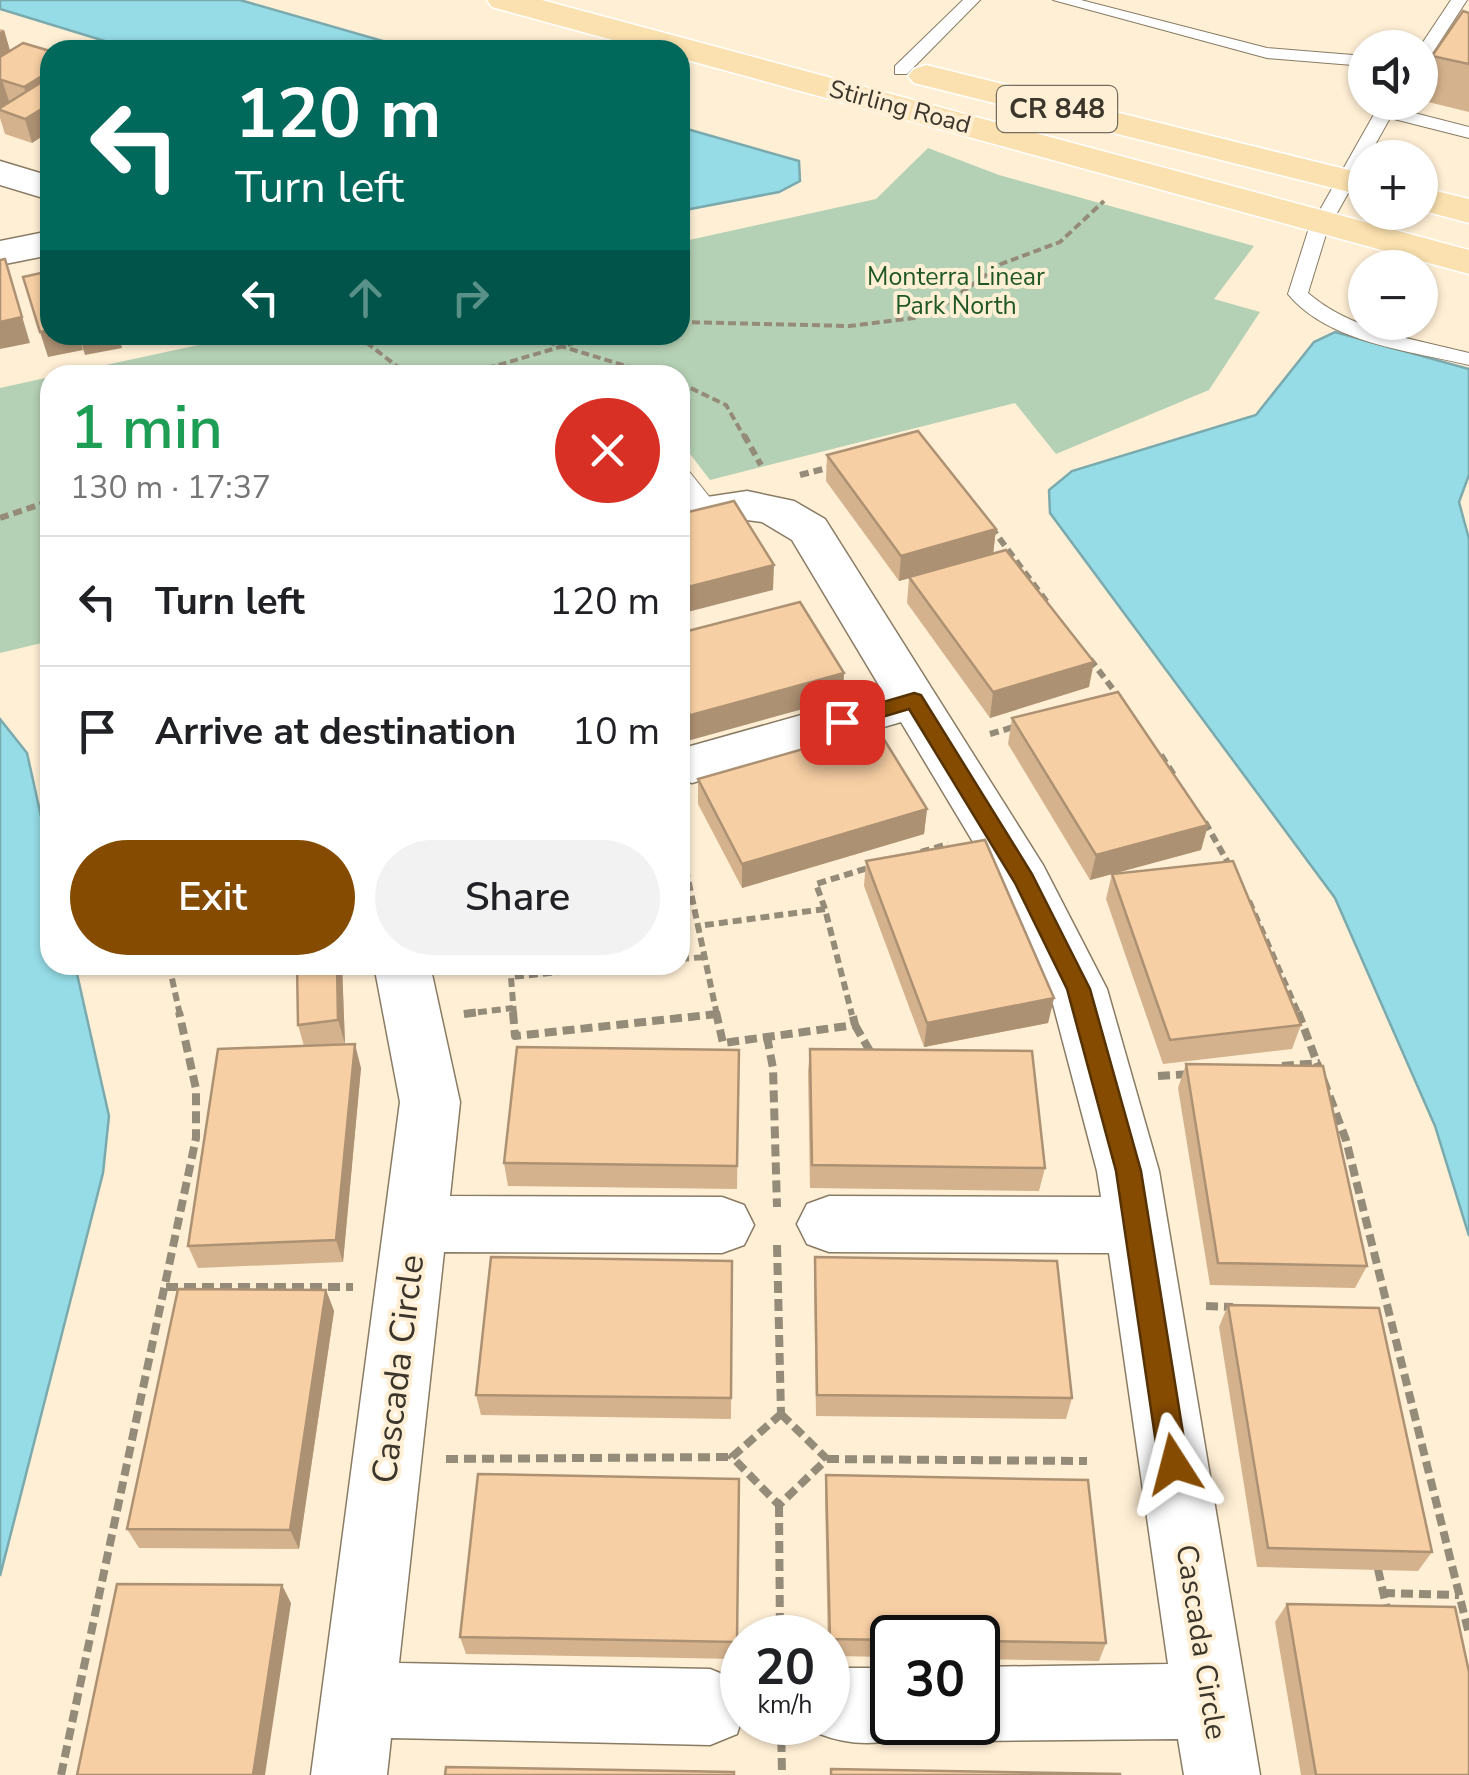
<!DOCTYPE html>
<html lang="en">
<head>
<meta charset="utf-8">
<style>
  body { margin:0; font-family:"Nunito Sans",sans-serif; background:#f2f2f2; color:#202124; height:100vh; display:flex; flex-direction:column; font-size:38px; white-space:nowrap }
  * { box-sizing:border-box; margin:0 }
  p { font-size:32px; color:#757577 }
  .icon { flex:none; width:55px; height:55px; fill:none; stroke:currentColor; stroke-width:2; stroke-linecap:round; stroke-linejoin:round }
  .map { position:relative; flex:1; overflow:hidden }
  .panel { position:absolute; left:40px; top:365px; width:650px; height:610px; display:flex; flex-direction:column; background:#fff; border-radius:30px; box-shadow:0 2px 8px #0004 }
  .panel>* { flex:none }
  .banner { position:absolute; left:40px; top:40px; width:650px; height:305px; border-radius:30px; box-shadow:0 2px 8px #0004; background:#00695c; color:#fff; overflow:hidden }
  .controls { position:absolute; left:1348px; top:30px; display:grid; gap:20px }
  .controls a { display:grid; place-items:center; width:90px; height:90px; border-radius:50%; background:#fff; box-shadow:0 2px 8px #0004; font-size:50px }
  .speed { position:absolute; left:720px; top:1615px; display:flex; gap:20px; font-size:50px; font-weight:700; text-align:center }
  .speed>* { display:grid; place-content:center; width:130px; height:130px; border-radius:50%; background:#fff; box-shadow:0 2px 8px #0004; line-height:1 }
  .speed small { font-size:25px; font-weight:400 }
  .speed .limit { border:5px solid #111; border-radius:15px; background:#fff; color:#111 }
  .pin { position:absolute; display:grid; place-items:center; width:85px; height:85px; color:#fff; margin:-42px; border-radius:20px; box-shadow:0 5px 15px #0006 }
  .me { position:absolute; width:110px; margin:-55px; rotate:351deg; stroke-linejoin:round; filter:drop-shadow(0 0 8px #0008) }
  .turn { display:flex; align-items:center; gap:35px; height:210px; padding:0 30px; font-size:45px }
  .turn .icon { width:130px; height:130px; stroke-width:2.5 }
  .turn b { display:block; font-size:70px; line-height:85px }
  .lanes { display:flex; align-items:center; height:95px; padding:0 30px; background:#0003; justify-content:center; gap:50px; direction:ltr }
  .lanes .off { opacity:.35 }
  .round { display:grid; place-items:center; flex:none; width:105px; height:105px; border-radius:52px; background:#f2f2f2 }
  .head { display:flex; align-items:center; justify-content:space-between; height:170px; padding:0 30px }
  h1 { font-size:60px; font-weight:600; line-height:75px; color:#1e9e55 }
  .primary-button { display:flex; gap:20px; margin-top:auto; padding:20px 30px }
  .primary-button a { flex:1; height:115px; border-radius:60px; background:#854b01; color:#fff; font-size:40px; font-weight:600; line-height:115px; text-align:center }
  .primary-button a+a { background:#f2f2f2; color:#202124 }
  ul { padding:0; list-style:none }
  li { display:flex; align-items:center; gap:30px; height:130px; padding:0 30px; border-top:2px solid #e0e0e0 }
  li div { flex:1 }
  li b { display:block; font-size:38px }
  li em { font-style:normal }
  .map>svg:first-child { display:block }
  .green { fill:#b5d1b5 }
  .water { fill:#95dce6; stroke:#7aaaae; stroke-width:2.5 }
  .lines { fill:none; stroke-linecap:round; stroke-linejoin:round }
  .lane-casing { stroke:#897b64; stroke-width:2 }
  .street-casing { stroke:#897b64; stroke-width:3 }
  .primary-casing { stroke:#fff; stroke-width:3 }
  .path-far2 { stroke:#958b79; stroke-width:4; stroke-dasharray:8 4; stroke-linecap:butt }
  .path-far1 { stroke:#958b79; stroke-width:6; stroke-dasharray:9 5; stroke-linecap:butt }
  .path { stroke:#958b79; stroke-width:8; stroke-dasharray:12 6; stroke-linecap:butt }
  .lane { fill:#fff; fill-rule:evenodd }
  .street { fill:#fff; fill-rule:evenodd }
  .primary { fill:#fbe1af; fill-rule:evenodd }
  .wall { fill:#d4b28d }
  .shaded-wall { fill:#ad9173 }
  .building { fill:#f7cfa4; stroke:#ad9173; stroke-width:2.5 }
  .route { fill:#854b01; stroke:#563101; stroke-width:2.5 }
  .labels { text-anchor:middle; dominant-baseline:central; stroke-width:8; stroke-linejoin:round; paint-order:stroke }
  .far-street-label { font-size:25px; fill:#3b352b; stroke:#ffefd5 }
  .far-park-label { font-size:25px; fill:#1f5824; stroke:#ffefd5 }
  .shield { fill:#ffefd5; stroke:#766d5e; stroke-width:2.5 }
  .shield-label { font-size:28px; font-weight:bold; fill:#3b352b }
  .street-label { font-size:30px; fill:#3b352b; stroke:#ffefd5 }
  .near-street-label { font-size:35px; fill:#3b352b; stroke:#ffefd5 }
</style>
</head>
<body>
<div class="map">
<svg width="1469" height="1775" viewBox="0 0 1469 1775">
  <rect width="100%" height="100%" fill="#ffefd5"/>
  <!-- green -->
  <g class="green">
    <path d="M928,148L999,175L1254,246L1214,299L1260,312L1209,390L1056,454L1015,403L710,480L680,441V375H59L245,335H680V242L876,199Z"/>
    <path d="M50,377V641L0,653V388Z"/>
  </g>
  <!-- water -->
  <g class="water">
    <path d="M0,0H240L414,50H134L0,9Z"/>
    <path d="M680,127L799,161L800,181L779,192L680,211Z"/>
    <path d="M1335,332L1469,369V475L1459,502L1469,539V1236L1435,1126L1335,898L1050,513L1049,490L1072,471L1256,415L1314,342Z"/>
    <path d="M0,719L27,753L50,857V965H75L109,1116L103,1173L0,1576Z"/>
  </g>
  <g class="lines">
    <!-- lane casing -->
    <g class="lane-casing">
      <g id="lane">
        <path d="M963,0H980L907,74H895V66Z"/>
        <path d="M1053,0H1081L1267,48L1365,56V66L1267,58Z"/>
        <path d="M1451,0H1467L1426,63L1420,64L1419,48Z"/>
        <path d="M1381,102H1399L1395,108L1469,127V138L1390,118L1327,231L1308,293C1352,331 1414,339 1469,353V365C1411,351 1328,343 1288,294L1308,231Z"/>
        <path d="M680,468L688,470L715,504L718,509L715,514H699L680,490Z"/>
      </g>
    </g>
    <!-- street casing -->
    <g class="street-casing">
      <g id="street">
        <path d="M0,161L50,176V200L0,185Z"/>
        <path d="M50,231V255L0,265V241Z"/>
        <path d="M747,491L794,501L825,519L1043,865L1107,989L1159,1171L1260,1775H1184L1178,1739L978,1741L951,1731L948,1722H978V1667L1168,1664L1109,1253L829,1252L807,1244L797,1224L807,1204L829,1196L1101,1197L1097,1171L1049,989L1000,887L901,722L692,783L680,779V749L883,692L792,540L762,522L747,520L680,531V501Z"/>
        <path d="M374,965H430L460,1102L450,1196L722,1197L744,1205L754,1225L744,1245L722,1253L444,1252L399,1663L710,1669L737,1680C744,1699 744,1715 737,1734L710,1745L391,1738L387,1775H311L400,1102Z"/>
        <path d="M844,1668H892V1722H922L919,1732C883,1746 853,1747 817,1733L813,1722H828V1675Z"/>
      </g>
    </g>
    <!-- primary casing -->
    <g class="primary-casing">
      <g id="primary">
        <path d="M487,0H542L1469,250V274L680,58V50H649L492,7Z"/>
        <path d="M926,65L1365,174V196L914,83L908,76L914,69Z"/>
        <path d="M1420,187L1469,199V223L1420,210Z"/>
      </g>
    </g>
    <!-- path-far2 -->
    <g class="path-far2">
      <path d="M680,322L849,326L914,318L947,303L1001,264L1060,242L1104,201"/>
      <path d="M357,335L408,375"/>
      <path d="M524,335L656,375"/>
      <path d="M464,375L601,335"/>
      <path d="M680,383L726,405L745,438"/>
    </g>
    <!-- path-far1 -->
    <g class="path-far1">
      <path d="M744,435L761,465"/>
      <path d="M800,475L831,467"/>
      <path d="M0,518L50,501"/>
      <path d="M991,527L1049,605"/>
      <path d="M1090,659L1119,697"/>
      <path d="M990,734L1017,726"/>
      <path d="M1161,755L1176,778"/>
      <path d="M1205,822L1231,868"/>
      <path d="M680,841L698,926"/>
      <path d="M921,852L948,844"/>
      <path d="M1249,901L1299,1015"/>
      <path d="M825,909L816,884L871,867"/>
      <path d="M680,959L705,957"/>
      <path d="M169,965L180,1015"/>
      <path d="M464,1014L513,1008"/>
      <path d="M514,1015L511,977L628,965"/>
      <path d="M712,1015L717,1014"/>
      <path d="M717,1015L698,926L825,909L852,1015"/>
    </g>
    <!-- path -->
    <g class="path">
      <path d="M513,1012L515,1036L717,1014"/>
      <path d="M716,1012L723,1043L855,1025L852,1012"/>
      <path d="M1298,1012L1346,1140L1469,1634"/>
      <path d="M464,1014L480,1012"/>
      <path d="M855,1025L871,1053"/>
      <path d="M767,1037L773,1068L777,1207"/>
      <path d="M1282,1066L1320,1063"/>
      <path d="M1158,1076L1190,1074"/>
      <path d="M777,1245L781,1414"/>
      <path d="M166,1287H353"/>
      <path d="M1206,1306L1233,1307"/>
      <path d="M781,1414L827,1459L779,1505L732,1457Z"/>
      <path d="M446,1459L732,1457"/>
      <path d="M827,1459L1087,1461"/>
      <path d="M779,1505L780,1638"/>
      <path d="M1378,1569L1388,1614"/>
      <path d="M1383,1593L1459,1595"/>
      <path d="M781,1722L782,1775"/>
      <path d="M61,1775L196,1138V1089L179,1012"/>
    </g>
    <!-- lane -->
    <use href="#lane" class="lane"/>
    <!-- street -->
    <use href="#street" class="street"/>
    <!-- primary -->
    <use href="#primary" class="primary"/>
  </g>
  <!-- wall -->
  <g class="wall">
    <path d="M1469,13V112L1420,100L1432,56Z"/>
    <path d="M0,29L4,30L10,51H50V131L32,143L5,134L0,118Z"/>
    <path d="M827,455L996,529L993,554L1089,687L990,718L907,603L909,578L899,581L826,481Z"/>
    <path d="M1012,718L1208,825L1201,850L1090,880L1008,744Z"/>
    <path d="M698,779L927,809L924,834L742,888L698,804Z"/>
    <path d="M866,861L1054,998L1048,1023L924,1047L864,886Z"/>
    <path d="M1112,874L1301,1025L1292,1049L1163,1064L1106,899Z"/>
    <path d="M297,965H342L345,1044L361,1068L343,1262L198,1268L188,1246L304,1046L298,1025Z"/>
    <path d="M810,1049L1045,1168L1039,1191L810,1188L808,1072Z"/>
    <path d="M739,1050L737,1189L508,1186L504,1163Z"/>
    <path d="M1186,1064L1367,1266L1355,1288L1210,1285L1178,1088Z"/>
    <path d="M815,1257L1072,1398L1066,1419L816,1416L814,1279Z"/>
    <path d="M732,1261L731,1419L481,1415L476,1395Z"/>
    <path d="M326,1290L334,1311L299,1549L139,1548L127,1529Z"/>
    <path d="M1228,1305L1432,1552L1418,1571L1257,1567L1219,1327Z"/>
    <path d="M826,1475L1106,1643L1099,1661L978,1659V1638H892V1657L828,1656L825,1495Z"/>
    <path d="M739,1479L737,1659L466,1654L460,1637Z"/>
    <path d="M1287,1604L1469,1775H1301L1275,1622Z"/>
  </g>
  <!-- shaded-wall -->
  <g class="shaded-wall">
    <path d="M4,30L11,54L0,79V32Z"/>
    <path d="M50,71V99L31,111L24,87Z"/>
    <path d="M2,80L10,104L0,110V81Z"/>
    <path d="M48,103L50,109V131L32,143L25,119Z"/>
    <path d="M5,259L30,343L0,349V322Z"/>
    <path d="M50,330V335H79L83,350L48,357L40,332Z"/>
    <path d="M79,335H118L122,348L85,355Z"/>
    <path d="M996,529L993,555L899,581L901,556Z"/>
    <path d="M774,565L773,590L680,614V589Z"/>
    <path d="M1094,662L1089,687L990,718L993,692Z"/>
    <path d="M844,673L843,698L680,743V718Z"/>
    <path d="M927,809L924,834L742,888V864Z"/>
    <path d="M1208,825L1201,850L1090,880L1096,855Z"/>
    <path d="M337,965H342L345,1044L338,1020Z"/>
    <path d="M1054,998L1048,1023L924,1047L927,1023Z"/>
    <path d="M355,1044L361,1068L343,1262L336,1240Z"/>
    <path d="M326,1290L334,1311L299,1549L290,1530Z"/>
    <path d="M282,1585L291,1603L265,1775H253Z"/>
  </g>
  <!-- building -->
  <g class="building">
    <path d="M1463,11L1469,13V64L1432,56Z"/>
    <path d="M23,43L50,51V71L24,87L2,80L0,81V57Z"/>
    <path d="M50,77V104L25,119L0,110V108Z"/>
    <path d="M5,259L22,317L0,322V260Z"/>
    <path d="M50,271V330L40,332L23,277Z"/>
    <path d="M918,431L996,529L901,556L827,455Z"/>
    <path d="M734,501L774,565L680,589V514Z"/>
    <path d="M1006,550L1094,662L993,692L909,577Z"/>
    <path d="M800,602L844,673L680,718V633Z"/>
    <path d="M1118,692L1208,825L1096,855L1012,718Z"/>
    <path d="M877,728L927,809L742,864L698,779Z"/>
    <path d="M985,840L1054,998L927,1023L866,861Z"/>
    <path d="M1233,861L1301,1025L1170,1040L1112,874Z"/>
    <path d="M297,965H337L338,1020L298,1025Z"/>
    <path d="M355,1044L336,1240L188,1246L218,1049Z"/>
    <path d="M517,1047L739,1050L737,1166L504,1163Z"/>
    <path d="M810,1049L1032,1051L1045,1168L812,1165Z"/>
    <path d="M1186,1064L1323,1066L1367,1266L1218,1263Z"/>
    <path d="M491,1257L732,1261L731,1398L476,1395Z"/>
    <path d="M815,1257L1057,1261L1072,1398L817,1395Z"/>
    <path d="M178,1289L326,1290L290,1530L127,1529Z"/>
    <path d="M1228,1305L1379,1308L1432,1552L1268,1548Z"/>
    <path d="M478,1474L739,1479L737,1642L460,1637Z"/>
    <path d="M826,1475L1088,1480L1106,1643L978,1641V1638H892V1640L830,1639Z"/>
    <path d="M117,1584L282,1585L253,1775H77Z"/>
    <path d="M1287,1604L1455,1607L1469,1672V1775H1316Z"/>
    <path d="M446,1767L734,1772V1775H445Z"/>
    <path d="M831,1769L1120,1774V1775H831Z"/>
  </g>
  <!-- route -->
  <path class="route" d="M914,693L921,695L1032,874L1090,989L1141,1171L1188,1464L1184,1474L1174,1478L1163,1474L1159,1464L1116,1171L1067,989L1015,883L909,709L842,729L832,722L835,716Z"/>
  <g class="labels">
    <!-- far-street labels -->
    <g class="far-street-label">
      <text transform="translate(900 107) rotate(15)">Stirling Road</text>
    </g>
    <!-- far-park labels -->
    <g class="far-park-label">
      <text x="956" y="277">Monterra Linear<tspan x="956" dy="29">Park North</tspan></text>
    </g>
    <!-- shield labels -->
    <rect class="shield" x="997" y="86" width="120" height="46" rx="8"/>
    <g class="shield-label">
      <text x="1057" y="109">CR 848</text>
    </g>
    <!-- street labels -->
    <g class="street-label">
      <text transform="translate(1201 1642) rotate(81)">Cascada Circle</text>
    </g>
    <!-- near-street labels -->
    <g class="near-street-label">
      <text transform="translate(398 1369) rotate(-83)">Cascada Circle</text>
    </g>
  </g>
</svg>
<div class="controls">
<a><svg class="icon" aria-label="sound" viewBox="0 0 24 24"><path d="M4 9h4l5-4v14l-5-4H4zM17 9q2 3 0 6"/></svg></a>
<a>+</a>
<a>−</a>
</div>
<div class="speed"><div>20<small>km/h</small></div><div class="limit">30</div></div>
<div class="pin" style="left:842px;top:722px;background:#d93025"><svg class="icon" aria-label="arrive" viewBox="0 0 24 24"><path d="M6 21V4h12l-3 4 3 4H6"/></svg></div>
<svg class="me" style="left:1174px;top:1464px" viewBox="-20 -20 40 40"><path d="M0-17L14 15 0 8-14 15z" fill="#854b01" stroke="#fff" stroke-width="4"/></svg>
<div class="banner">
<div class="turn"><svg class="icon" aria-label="left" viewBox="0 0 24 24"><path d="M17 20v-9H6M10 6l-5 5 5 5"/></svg><div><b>120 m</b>Turn left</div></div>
<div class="lanes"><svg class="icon" aria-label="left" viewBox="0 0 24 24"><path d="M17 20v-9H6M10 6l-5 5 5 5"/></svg><svg class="icon off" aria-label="ahead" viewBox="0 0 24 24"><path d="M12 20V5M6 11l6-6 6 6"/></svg><svg class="icon off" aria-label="right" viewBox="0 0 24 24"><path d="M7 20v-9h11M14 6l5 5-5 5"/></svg></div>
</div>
<section class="panel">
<div class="head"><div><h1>1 min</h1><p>130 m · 17:37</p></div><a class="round" style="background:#d93025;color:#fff"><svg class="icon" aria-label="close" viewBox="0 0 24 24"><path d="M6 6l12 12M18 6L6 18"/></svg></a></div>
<ul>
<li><svg class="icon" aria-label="left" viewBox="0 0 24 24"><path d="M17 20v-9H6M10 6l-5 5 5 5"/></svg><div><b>Turn left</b></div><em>120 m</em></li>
<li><svg class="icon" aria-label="arrive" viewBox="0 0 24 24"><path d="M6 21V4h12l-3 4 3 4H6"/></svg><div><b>Arrive at destination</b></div><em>10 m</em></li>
</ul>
<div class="primary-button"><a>Exit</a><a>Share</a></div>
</section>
</div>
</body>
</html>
